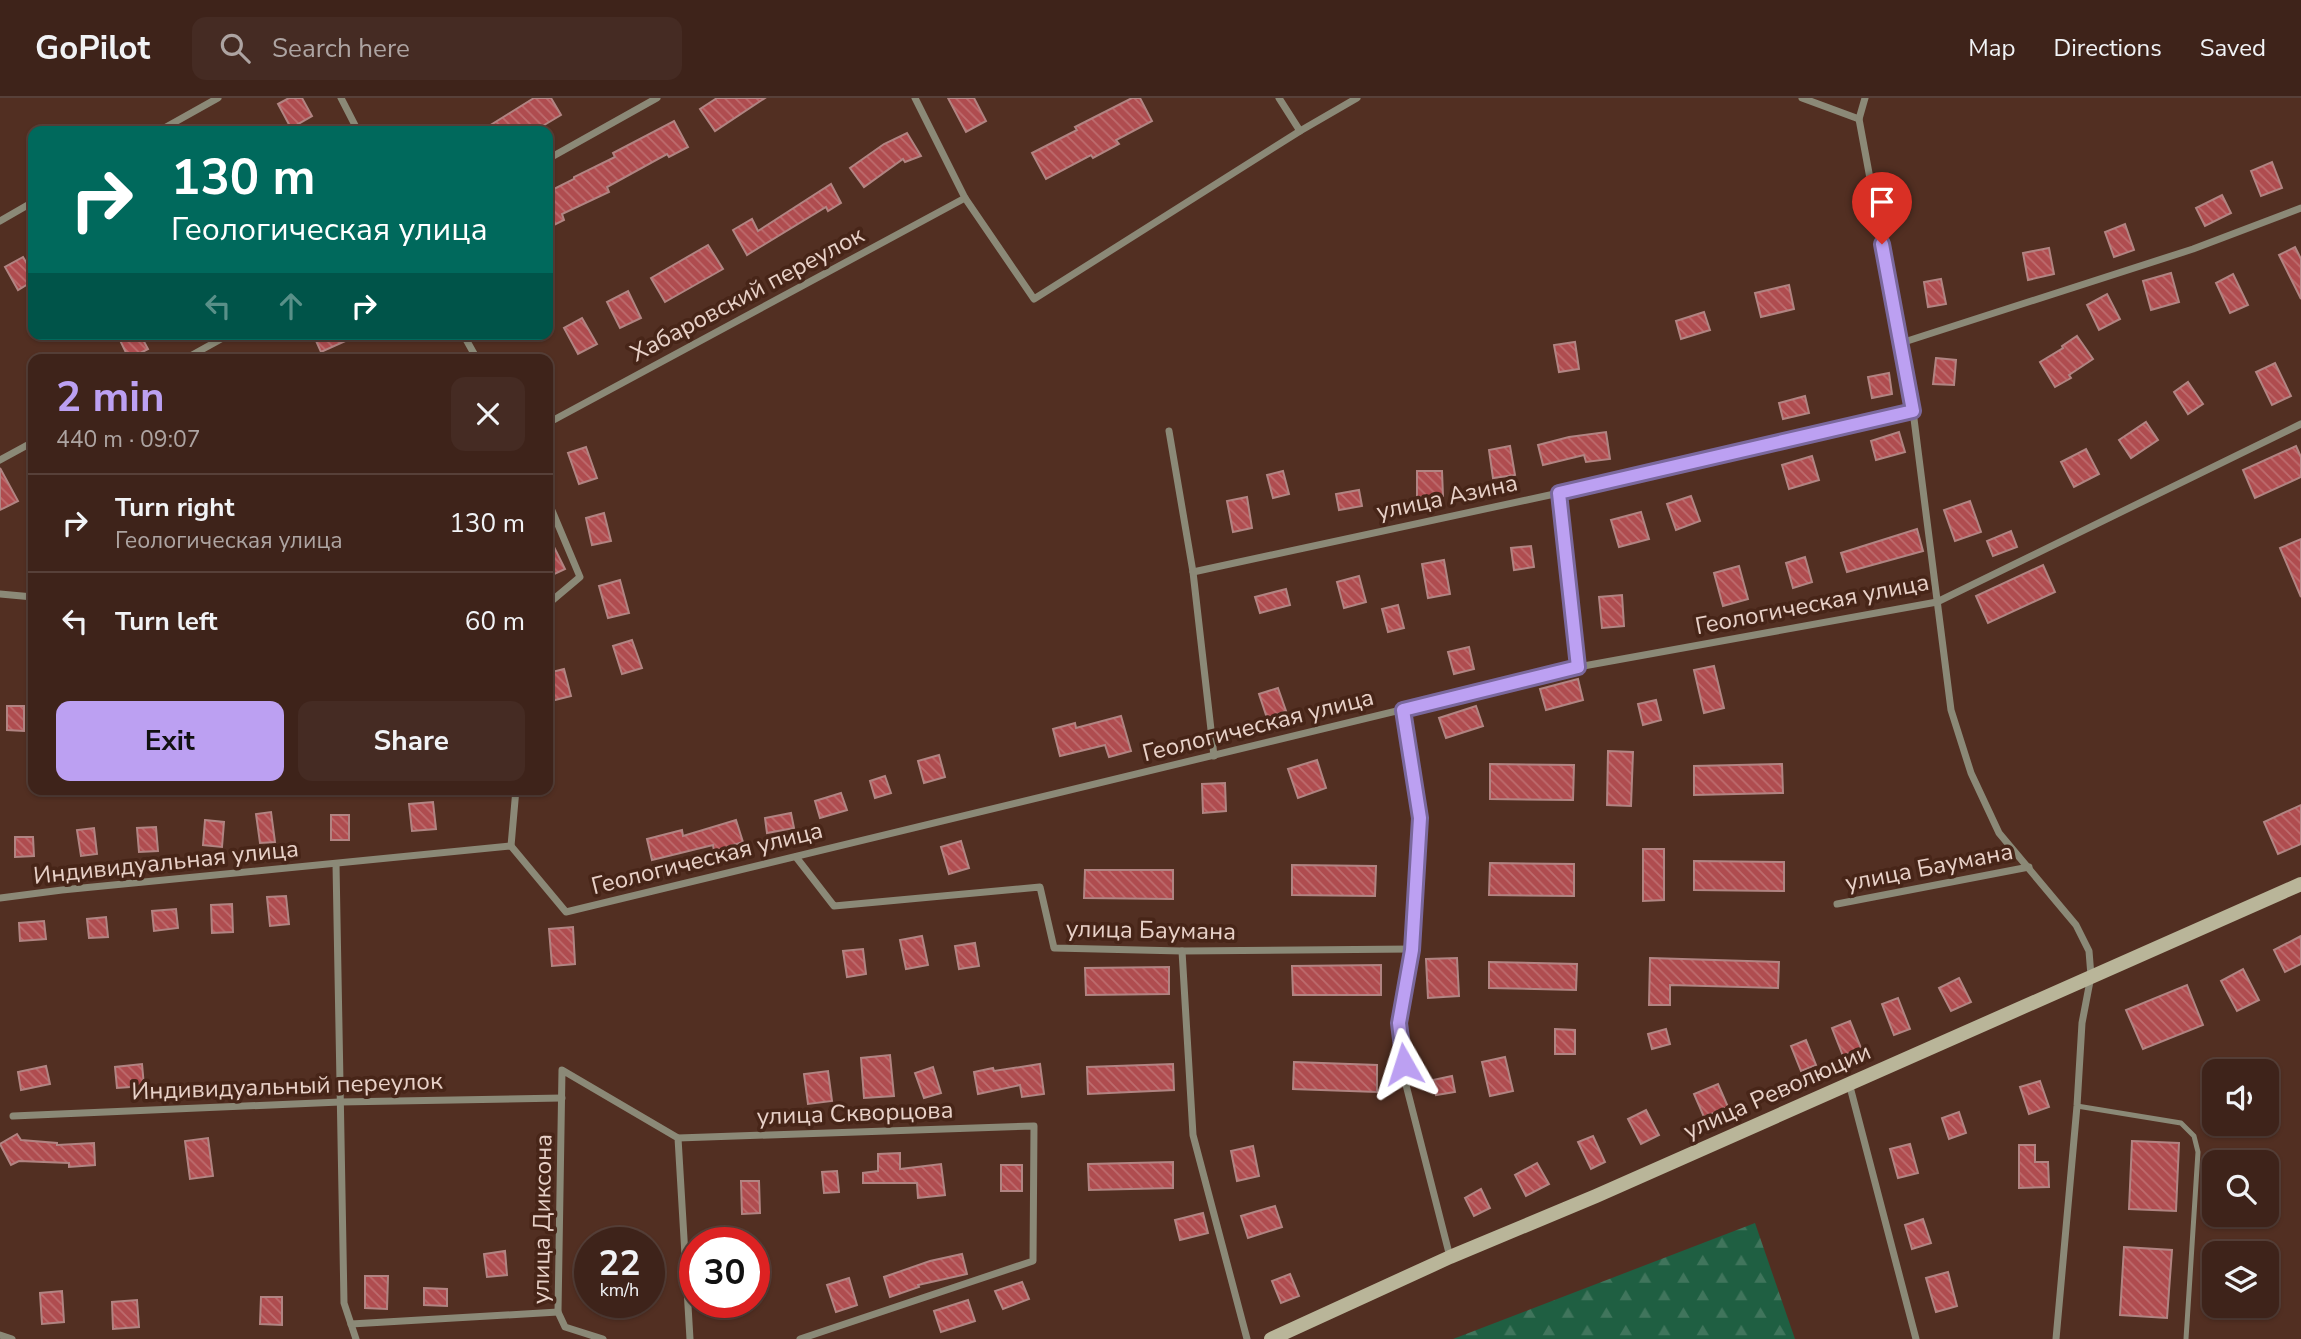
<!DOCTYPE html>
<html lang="en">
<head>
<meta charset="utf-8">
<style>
  body { margin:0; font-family:"Nunito Sans",sans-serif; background:#452b23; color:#f1f3f6; height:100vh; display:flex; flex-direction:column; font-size:26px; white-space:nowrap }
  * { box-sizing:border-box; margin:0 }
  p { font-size:23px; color:#ada4a2 }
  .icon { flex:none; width:38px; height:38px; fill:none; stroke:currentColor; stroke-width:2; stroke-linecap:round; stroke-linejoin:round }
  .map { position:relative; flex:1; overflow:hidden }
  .panel { position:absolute; left:28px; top:256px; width:525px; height:441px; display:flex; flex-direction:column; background:#3e231a; border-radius:14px; box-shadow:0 2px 5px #0004,0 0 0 2px #574039 }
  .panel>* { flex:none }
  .banner { position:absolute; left:28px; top:28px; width:525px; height:214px; border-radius:14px; box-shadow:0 2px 5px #0004,0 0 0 2px #574039; background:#00695c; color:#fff; overflow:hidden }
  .fabs { position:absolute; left:2202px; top:961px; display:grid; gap:14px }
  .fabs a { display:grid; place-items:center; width:77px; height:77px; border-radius:14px; background:#3e231a; box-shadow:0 2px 5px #0004,0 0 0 2px #574039; font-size:35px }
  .speed { position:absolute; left:574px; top:1129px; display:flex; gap:14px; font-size:35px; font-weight:700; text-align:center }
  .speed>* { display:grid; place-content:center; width:91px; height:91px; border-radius:50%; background:#3e231a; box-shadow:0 2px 5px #0004,0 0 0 2px #574039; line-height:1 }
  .speed small { font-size:18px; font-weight:400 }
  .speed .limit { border:10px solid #d22; background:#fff; color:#111 }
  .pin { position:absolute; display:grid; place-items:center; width:60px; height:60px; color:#fff; margin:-72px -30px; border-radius:50% 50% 50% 0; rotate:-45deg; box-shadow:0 0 7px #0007 }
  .pin .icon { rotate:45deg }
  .me { position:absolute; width:77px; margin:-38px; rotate:354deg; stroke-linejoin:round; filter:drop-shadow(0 0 5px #0008) }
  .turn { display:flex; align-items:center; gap:24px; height:147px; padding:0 28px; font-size:32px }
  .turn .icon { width:91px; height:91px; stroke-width:2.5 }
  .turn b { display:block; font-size:49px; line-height:60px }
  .lanes { display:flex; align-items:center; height:66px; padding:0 28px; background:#0003; justify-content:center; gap:35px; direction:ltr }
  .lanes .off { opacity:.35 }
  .round { display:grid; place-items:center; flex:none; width:74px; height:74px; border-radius:14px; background:#452b23 }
  .summary { display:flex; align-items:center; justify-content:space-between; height:119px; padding:0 28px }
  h1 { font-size:42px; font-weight:700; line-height:52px; color:#bca0f2 }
  .button { display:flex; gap:14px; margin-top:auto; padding:14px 28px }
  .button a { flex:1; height:80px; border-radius:14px; background:#bca0f2; color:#111; font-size:28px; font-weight:700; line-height:80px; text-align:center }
  .button a+a { background:#452b23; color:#f1f3f6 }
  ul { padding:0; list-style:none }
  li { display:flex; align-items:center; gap:21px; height:98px; padding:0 28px; border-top:2px solid #574039 }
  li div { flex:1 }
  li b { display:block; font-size:26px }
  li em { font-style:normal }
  header { display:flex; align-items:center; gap:42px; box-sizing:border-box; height:98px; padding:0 35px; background:#3e231a; border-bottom:2px solid #574039 }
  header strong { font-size:33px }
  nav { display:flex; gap:38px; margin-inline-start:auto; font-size:24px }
  .search { width:490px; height:63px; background:#452b23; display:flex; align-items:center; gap:18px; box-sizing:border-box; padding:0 24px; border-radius:14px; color:#ada4a2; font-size:26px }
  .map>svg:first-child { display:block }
  .forest { fill:url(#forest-firs) }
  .building { fill:url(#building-back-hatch); stroke:#b18482; stroke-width:2 }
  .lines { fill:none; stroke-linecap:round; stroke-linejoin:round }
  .lane { stroke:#8b8977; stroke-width:5 }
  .street { stroke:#8b8977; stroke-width:7 }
  .secondary { stroke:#b9b599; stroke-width:14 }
  .route-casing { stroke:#7a689d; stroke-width:18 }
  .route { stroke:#bca0f2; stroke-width:12 }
  .labels { text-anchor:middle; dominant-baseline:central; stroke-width:7; stroke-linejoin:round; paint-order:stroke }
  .street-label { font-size:24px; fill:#e8d1c8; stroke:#472518 }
</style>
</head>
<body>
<header>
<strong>GoPilot</strong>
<div class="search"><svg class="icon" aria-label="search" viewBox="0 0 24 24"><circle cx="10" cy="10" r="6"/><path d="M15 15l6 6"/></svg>Search here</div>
<nav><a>Map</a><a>Directions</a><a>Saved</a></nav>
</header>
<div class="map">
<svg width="2301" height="1241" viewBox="0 0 2301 1241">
  <defs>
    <pattern id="forest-firs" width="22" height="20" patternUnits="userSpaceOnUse" patternTransform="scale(1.75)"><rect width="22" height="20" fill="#1f5f42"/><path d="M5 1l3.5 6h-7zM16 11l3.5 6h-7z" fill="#40755c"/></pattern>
    <pattern id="building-back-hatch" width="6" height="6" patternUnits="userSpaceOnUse" patternTransform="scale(1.75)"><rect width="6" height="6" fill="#af4c4f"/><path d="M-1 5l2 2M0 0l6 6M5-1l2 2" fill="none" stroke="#be6d6f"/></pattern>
  </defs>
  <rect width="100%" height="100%" fill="#522f22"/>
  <!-- forest -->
  <path class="forest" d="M1755,1125L1795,1241H1453Z"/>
  <!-- building -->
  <g class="building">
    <path d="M289,0H302L312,18L291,30L278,6Z"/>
    <path d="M534,0H551L561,17L534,33H481Z"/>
    <path d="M717,0H765L715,33L700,11Z"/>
    <path d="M948,0H974L986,23L966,34Z"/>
    <path d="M1132,0H1140L1152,23L1116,42L1119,46L1093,60L1091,57L1046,81L1032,55L1077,32L1075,29Z"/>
    <path d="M674,23L688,49L669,59L667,56L607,89L609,94L562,116L564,122L548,130V88L550,93L574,81V79L615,59L613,55Z"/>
    <path d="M907,35L921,58L905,64L903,61L864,89L850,70L884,46Z"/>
    <path d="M2272,64L2282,90L2261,98L2251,73Z"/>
    <path d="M831,86L841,105L828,113L826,109L747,157L733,132L752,121L758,133Z"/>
    <path d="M2222,97L2231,115L2205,128L2196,110Z"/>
    <path d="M2125,126L2134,152L2114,159L2105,134Z"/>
    <path d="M708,147L723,171L665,204L651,180Z"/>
    <path d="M2295,149L2301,161V201L2279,157Z"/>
    <path d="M2049,150L2054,176L2028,182L2023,155Z"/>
    <path d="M23,159L33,176V183L18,192L5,169Z"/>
    <path d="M2171,175L2179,204L2151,212L2143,183Z"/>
    <path d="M2233,176L2248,207L2230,215L2216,185Z"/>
    <path d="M1941,181L1946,206L1928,209L1924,184Z"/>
    <path d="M1789,187L1794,211L1761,219L1755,195Z"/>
    <path d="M628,193L641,220L620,230L607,204Z"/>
    <path d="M2107,196L2120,221L2099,232L2087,207Z"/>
    <path d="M1704,214L1710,232L1681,241L1676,223Z"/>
    <path d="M582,220L597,246L578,256L564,230Z"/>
    <path d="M117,236H140L148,251L129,261Z"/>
    <path d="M313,236H361L321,254Z"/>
    <path d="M2077,238L2093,261L2069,277L2071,280L2055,289L2040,264L2063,250L2062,248Z"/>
    <path d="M1575,244L1579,271L1559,274L1554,247Z"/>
    <path d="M1936,260L1956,262L1954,287L1933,286Z"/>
    <path d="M2275,265L2291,298L2272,307L2256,274Z"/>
    <path d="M1889,275L1892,296L1872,300L1868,279Z"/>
    <path d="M2188,284L2203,306L2188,316L2174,294Z"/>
    <path d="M1805,298L1809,315L1783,321L1779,305Z"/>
    <path d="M2146,324L2158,342L2131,360L2119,342Z"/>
    <path d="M1606,334L1610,361L1586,364L1584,357L1543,367L1538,347L1569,339Z"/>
    <path d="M1899,334L1905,354L1876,362L1871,343Z"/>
    <path d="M1510,348L1515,377L1493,380L1489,352Z"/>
    <path d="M2296,348L2301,359V379L2255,400L2243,372Z"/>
    <path d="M586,349L597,380L579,386L568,355Z"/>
    <path d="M2086,351L2099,376L2074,389L2061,364Z"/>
    <path d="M1812,358L1819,382L1789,391L1782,367Z"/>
    <path d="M0,370L18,403L0,412Z"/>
    <path d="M1283,373L1289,396L1273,400L1267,377Z"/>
    <path d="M1417,373H1442L1443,398L1417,399Z"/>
    <path d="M1359,392L1362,408L1339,412L1336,396Z"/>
    <path d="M1691,398L1700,423L1676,432L1667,406Z"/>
    <path d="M1247,399L1252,430L1233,434L1227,403Z"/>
    <path d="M1970,403L1981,434L1955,443L1944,412Z"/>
    <path d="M1641,414L1649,441L1619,449L1611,422Z"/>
    <path d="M604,415L611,443L592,447L586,420Z"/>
    <path d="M1917,431L1923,453L1847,474L1841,455Z"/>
    <path d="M2011,433L2017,449L1993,458L1987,443Z"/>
    <path d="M548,437L565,471L548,479Z"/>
    <path d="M2301,441V499L2280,450Z"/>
    <path d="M1531,448L1534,469L1514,472L1511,450Z"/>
    <path d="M1805,459L1812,484L1793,490L1786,465Z"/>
    <path d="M1444,462L1450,496L1428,500L1422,466Z"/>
    <path d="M2043,467L2055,494L1988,525L1976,498Z"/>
    <path d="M1739,468L1748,501L1723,508L1714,475Z"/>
    <path d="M1359,478L1366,504L1344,510L1337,484Z"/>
    <path d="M620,482L629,515L608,520L599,488Z"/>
    <path d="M1286,491L1290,507L1260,515L1255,499Z"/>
    <path d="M1622,497L1624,528L1602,530L1599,499Z"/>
    <path d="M1398,507L1404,530L1388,534L1382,511Z"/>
    <path d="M632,542L642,570L622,576L613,548Z"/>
    <path d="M1469,549L1474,571L1454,576L1448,554Z"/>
    <path d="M1714,568L1724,610L1704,615L1694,572Z"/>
    <path d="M564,571L571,598L551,603L548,589V575Z"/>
    <path d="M1578,581L1583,602L1546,612L1540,591Z"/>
    <path d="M1278,590L1286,613L1267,620L1259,596Z"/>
    <path d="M1656,602L1661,622L1643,627L1638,606Z"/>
    <path d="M7,608H24V633L7,632Z"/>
    <path d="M1476,608L1483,628L1446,640L1439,620Z"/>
    <path d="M1121,618L1131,653L1109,659L1105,647L1060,658L1053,631L1075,625L1076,630Z"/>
    <path d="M1608,653L1633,654L1631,708L1607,707Z"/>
    <path d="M939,657L945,679L924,685L918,663Z"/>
    <path d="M1317,662L1326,690L1298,700L1288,671Z"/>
    <path d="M1490,666L1574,667L1573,702L1490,701Z"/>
    <path d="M1782,666L1783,695L1694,697V668Z"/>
    <path d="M885,678L891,695L875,700L870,683Z"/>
    <path d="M1225,685L1226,713L1203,715L1202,686Z"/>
    <path d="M841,695L847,712L820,720L815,703Z"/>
    <path d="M433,704L436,731L412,733L409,706Z"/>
    <path d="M2301,707V746L2278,756L2264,724Z"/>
    <path d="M271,714L275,744L260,745L256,716Z"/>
    <path d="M791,715L794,730L767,735L765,720Z"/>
    <rect x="331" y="717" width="18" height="25"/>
    <path d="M205,722L224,724L222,749L203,747Z"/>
    <path d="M736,722L743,744L714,753L713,747L652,762L647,741L682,732L683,738Z"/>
    <path d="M156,729L158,753L139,754L137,730Z"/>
    <path d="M94,730L97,756L81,758L77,732Z"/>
    <path d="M15,739H33L34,758L15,759Z"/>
    <path d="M961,743L969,770L949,776L941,749Z"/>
    <path d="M1643,751H1664V802L1643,803Z"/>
    <path d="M1694,763L1784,764V793L1694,792Z"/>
    <path d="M1490,765L1574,766V798L1489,797Z"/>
    <path d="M1292,767L1376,768L1375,798L1292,797Z"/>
    <path d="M1085,772H1173V801L1084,800Z"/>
    <path d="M286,798L289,826L270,828L267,799Z"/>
    <path d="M232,806L233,834L212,835L211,807Z"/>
    <path d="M176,811L178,830L154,833L152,813Z"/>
    <path d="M106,819L108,839L89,840L87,821Z"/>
    <path d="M44,823L46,841L20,843L19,825Z"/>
    <path d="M573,829L575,866L552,868L549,831Z"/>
    <path d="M922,838L928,867L906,871L900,842Z"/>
    <path d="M2301,838V866L2285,874L2274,852Z"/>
    <path d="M975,845L979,868L959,871L955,848Z"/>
    <path d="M863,851L866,876L847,879L843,853Z"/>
    <path d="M1457,860L1459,898L1428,900L1426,861Z"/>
    <path d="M1650,860L1779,864L1778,890L1670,887V907H1649Z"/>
    <path d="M1489,864L1577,866L1576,892L1489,890Z"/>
    <path d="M1381,867V897H1293L1292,868Z"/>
    <path d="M1169,869V896L1086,897L1085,870Z"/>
    <path d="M2243,871L2259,902L2237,913L2221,883Z"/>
    <path d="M1959,880L1971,904L1951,913L1939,890Z"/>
    <path d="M2187,887L2203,927L2143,951L2126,912Z"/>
    <path d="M1898,900L1910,931L1894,937L1882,906Z"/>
    <path d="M1850,923L1861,950L1843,958L1832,930Z"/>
    <path d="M1555,931L1575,932V956H1555Z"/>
    <path d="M1666,931L1670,946L1652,951L1648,936Z"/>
    <path d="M1806,942L1816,967L1801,973L1791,948Z"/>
    <path d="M890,957L894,998L864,1000L861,960Z"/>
    <path d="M1505,959L1513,993L1490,998L1482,964Z"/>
    <path d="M1294,964L1377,967V994L1293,991Z"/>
    <path d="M142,966L144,988L117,990L115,969Z"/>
    <path d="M1040,966L1044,996L1022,999L1020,987L978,996L974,974L993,970L994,973Z"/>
    <path d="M1173,966L1174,992L1088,996L1087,969Z"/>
    <path d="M46,968L50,986L21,992L18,974Z"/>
    <path d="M933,969L941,995L924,1000L915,975Z"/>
    <path d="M828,973L832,1003L808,1006L804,976Z"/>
    <path d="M1452,978L1455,994L1436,997L1433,982Z"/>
    <path d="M2040,983L2049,1009L2029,1016L2020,989Z"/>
    <path d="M1718,986L1728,1009L1704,1019L1694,996Z"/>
    <path d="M1646,1012L1659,1037L1641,1046L1628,1021Z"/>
    <path d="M1959,1014L1966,1035L1949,1041L1942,1020Z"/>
    <path d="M17,1036L21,1042L57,1045V1047L94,1045L95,1067L69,1069V1065L19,1063L11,1067L0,1046Z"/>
    <path d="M1593,1038L1605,1064L1591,1071L1578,1044Z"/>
    <path d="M208,1040L213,1078L190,1081L185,1043Z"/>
    <path d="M2132,1043L2179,1045L2176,1113L2129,1111Z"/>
    <path d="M1910,1046L1918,1075L1898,1080L1890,1051Z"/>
    <path d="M2019,1047H2035V1064H2048L2049,1089L2019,1090Z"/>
    <path d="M1253,1048L1259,1078L1237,1083L1231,1053Z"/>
    <path d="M900,1055V1071L941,1066L945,1097L918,1100L917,1085H863V1075L878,1073V1056Z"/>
    <path d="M1173,1064V1090L1089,1092L1088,1066Z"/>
    <path d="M1537,1065L1549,1086L1526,1098L1515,1077Z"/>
    <rect x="1001" y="1067" width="21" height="26"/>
    <path d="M837,1073L839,1094L824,1095L822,1074Z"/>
    <path d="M741,1083H759L760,1115L742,1116Z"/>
    <path d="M1481,1091L1490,1110L1474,1118L1465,1100Z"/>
    <path d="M1275,1108L1282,1129L1248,1140L1241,1118Z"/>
    <path d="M1203,1115L1208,1135L1180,1142L1175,1122Z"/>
    <path d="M1923,1121L1931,1145L1912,1151L1905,1127Z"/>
    <path d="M2124,1149L2172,1152L2167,1220L2120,1217Z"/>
    <path d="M505,1153L507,1177L487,1179L484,1156Z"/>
    <path d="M962,1156L967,1176L918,1187L919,1189L890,1199L884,1179L930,1163Z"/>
    <path d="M1948,1174L1957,1208L1936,1214L1926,1180Z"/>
    <path d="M1290,1176L1299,1198L1281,1205L1272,1183Z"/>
    <path d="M365,1178H388L387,1211L365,1210Z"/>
    <path d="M849,1180L857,1207L836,1214L827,1187Z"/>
    <path d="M1022,1184L1029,1201L1003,1211L995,1193Z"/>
    <path d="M424,1190L447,1191V1208L424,1207Z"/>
    <path d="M62,1193L64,1224L42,1226L40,1195Z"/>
    <path d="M261,1199H282V1227L260,1226Z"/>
    <path d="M137,1202L139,1229L113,1231L112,1204Z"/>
    <path d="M968,1202L975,1223L941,1234L934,1213Z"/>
  </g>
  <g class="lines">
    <!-- lane -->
    <path class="lane" d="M2077,1008L2181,1025L2194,1038L2198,1054L2186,1241"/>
    <!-- street -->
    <g class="street">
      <path d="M341,0L358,33"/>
      <path d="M915,0L965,100L1034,201L1300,33L1279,0"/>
      <path d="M1802,0L1859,21"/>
      <path d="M1865,0L1859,21L1913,313L1951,612L1971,675L1999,735L2076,827L2089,853L2091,878L2082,925L2077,1008L2056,1241"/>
      <path d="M159,33L218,0"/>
      <path d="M1300,33L1357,0"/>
      <path d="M548,61L657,0"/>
      <path d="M0,123L33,104"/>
      <path d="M463,236L477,261"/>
      <path d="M1901,245L2193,151L2301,110"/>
      <path d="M185,261L230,236"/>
      <path d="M548,325L965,100"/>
      <path d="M1169,333L1193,474L1214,658"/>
      <path d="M0,362L33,344"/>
      <path d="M1559,395L1578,569"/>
      <path d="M548,403L580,479L548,506"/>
      <path d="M1193,474L1559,395L1913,313"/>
      <path d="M0,496L33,499"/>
      <path d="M1403,612L1420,720L1412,851L1399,925L1406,987L1450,1159"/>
      <path d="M511,748L516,691"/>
      <path d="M796,759L834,808L1040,789L1054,850L1182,853L1412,851"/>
      <path d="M336,766L344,1205L356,1241"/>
      <path d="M0,800L62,792L511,748L566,814L1578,569L1937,504L2301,326"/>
      <path d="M1837,806L2029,769"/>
      <path d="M1182,853L1193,1037L1247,1241"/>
      <path d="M1849,985L1916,1241"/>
      <path d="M13,1018L340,1004L562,1000"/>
      <path d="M678,1040L1034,1028L1033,1163L800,1241"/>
      <path d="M351,1226L558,1214"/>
      <path d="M0,1237L12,1241"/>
      <path d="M603,1241L565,1229L558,1214L562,972L678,1040L690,1241"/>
    </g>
    <!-- secondary -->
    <path class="secondary" d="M1271,1241L1450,1159L1596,1098L2301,786"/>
  </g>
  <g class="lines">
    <!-- route casing -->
    <g class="route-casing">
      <path id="route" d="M1404,966L1399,925L1412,852L1420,720L1403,612L1578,569L1559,395L1913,313L1882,146"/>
    </g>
    <!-- route -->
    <use href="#route" class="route"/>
  </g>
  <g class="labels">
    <!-- street labels -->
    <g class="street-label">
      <text transform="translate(747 196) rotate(-28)">Хабаровский переулок</text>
      <text transform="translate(1447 399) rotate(-12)">улица Азина</text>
      <text transform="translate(1812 506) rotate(-11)">Геологическая улица</text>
      <text transform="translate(1258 627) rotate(-14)">Геологическая улица</text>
      <text transform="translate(707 760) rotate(-14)">Геологическая улица</text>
      <text transform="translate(166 764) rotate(-6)">Индивидуальная улица</text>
      <text transform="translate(1929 769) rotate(-11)">улица Баумана</text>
      <text transform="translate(1151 832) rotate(1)">улица Баумана</text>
      <text transform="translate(287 988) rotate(-2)">Индивидуальный переулок</text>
      <text transform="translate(1777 993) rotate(-24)">улица Революции</text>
      <text transform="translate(855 1015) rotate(-2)">улица Скворцова</text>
      <text transform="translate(542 1121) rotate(-89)">улица Диксона</text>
    </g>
  </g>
</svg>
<div class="fabs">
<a><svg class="icon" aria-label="sound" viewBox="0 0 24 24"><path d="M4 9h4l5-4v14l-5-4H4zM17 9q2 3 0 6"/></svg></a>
<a><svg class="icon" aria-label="search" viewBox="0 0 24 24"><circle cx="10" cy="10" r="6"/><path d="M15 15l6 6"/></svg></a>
<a><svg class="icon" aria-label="layers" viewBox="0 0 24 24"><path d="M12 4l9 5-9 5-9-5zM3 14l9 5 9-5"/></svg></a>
</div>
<div class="speed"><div>22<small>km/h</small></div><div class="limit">30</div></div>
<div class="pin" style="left:1882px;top:146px;background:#d93025"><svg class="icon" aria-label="arrive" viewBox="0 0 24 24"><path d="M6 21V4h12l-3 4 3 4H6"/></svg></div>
<svg class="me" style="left:1404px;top:966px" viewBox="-20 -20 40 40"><path d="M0-17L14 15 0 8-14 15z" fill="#bca0f2" stroke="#fff" stroke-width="4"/></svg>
<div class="banner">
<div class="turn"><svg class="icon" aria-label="right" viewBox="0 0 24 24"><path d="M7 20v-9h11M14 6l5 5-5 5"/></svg><div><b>130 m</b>Геологическая улица</div></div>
<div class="lanes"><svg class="icon off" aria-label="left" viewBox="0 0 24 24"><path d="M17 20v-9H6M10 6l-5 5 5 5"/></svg><svg class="icon off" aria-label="ahead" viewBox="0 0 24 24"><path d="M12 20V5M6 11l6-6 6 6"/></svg><svg class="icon" aria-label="right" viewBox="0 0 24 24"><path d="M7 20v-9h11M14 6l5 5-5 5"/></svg></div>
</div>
<section class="panel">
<div class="summary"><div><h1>2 min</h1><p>440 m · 09:07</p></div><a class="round"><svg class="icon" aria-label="close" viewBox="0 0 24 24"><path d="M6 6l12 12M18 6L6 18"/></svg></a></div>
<ul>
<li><svg class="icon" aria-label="right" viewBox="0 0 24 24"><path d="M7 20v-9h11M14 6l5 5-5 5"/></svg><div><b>Turn right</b><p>Геологическая улица</p></div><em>130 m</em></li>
<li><svg class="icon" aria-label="left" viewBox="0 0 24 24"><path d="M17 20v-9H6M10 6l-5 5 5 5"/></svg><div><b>Turn left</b></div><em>60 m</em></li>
</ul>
<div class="button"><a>Exit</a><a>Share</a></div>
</section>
</div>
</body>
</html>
